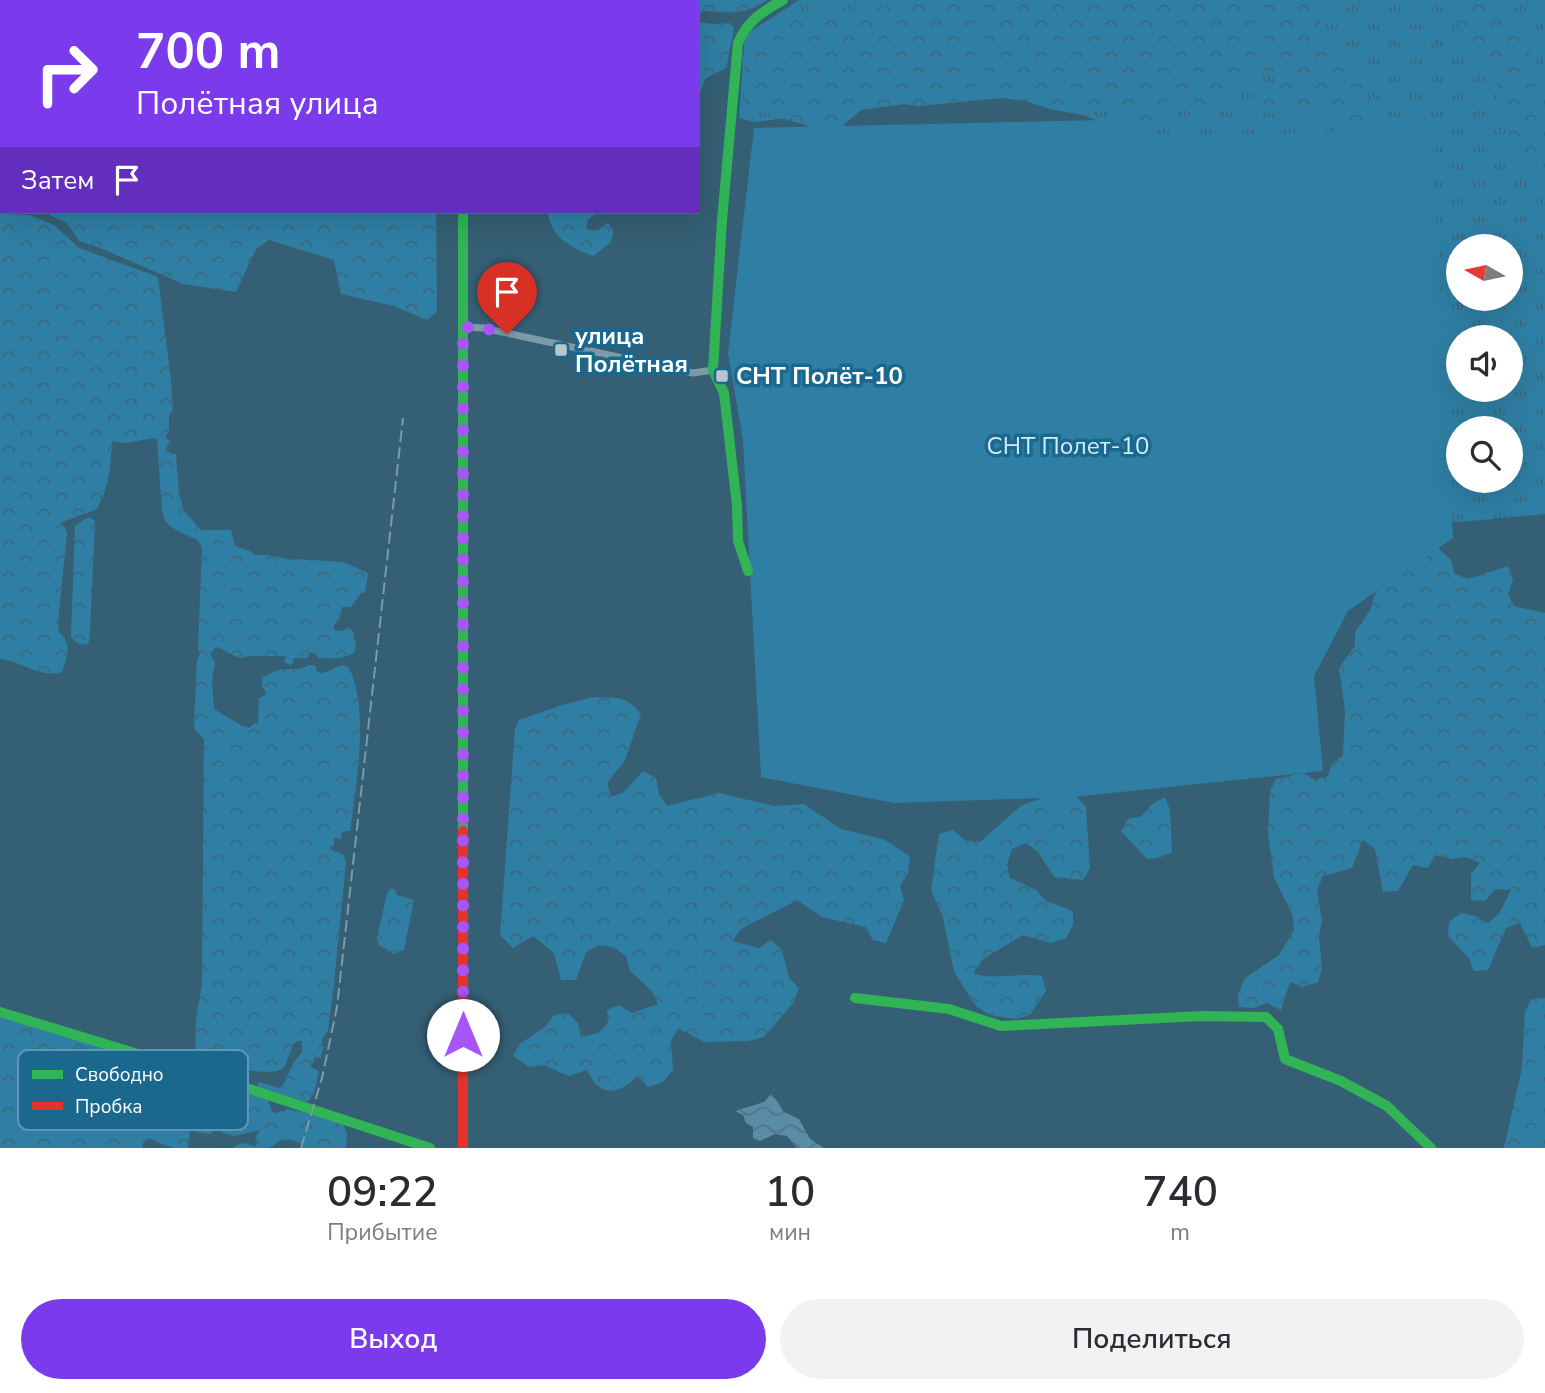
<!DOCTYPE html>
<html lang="ru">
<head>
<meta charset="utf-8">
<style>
  body { margin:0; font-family:"Nunito Sans",sans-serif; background:#f2f2f3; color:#2b2b33; height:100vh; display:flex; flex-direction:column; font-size:26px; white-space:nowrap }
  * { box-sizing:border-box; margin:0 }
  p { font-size:23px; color:#7c7c81 }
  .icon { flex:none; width:38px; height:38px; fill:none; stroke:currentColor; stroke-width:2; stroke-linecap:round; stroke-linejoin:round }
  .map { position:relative; height:1148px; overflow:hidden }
  .side { display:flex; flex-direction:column; background:#fff; flex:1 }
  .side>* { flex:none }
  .banner { position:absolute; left:0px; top:0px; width:700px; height:214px; box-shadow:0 7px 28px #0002; background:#7c3aed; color:#fff; overflow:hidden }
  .needle { width:46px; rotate:279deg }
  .buttons { position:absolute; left:1446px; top:234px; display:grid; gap:14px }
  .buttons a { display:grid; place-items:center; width:77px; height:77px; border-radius:50%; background:#fff; box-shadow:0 7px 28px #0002; font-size:35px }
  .pin { position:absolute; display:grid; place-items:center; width:60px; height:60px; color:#fff; margin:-72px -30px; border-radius:50% 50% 50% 0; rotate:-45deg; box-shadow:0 0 7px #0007 }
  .pin .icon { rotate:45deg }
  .me { position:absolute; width:77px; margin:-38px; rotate:0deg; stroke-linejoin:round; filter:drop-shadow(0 0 5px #0008) }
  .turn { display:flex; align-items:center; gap:24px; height:147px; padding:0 21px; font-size:32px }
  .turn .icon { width:91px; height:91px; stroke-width:2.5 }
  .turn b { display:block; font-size:49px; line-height:60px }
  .then { display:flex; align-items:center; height:66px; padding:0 21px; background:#0003; gap:14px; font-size:26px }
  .eta { display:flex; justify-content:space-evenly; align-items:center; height:119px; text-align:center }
  .eta b { font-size:42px; font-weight:600; line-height:49px }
  .action { display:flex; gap:14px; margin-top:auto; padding:14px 21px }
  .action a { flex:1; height:80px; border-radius:42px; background:#7c3aed; color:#fff; font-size:28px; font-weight:600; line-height:80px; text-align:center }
  .action a+a { background:#f2f2f3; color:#2b2b33 }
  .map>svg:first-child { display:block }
  .grass { fill:url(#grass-tufts); fill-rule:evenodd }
  .forest { fill:url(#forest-crowns) }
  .garden { fill:#2f7fa4 }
  .water { fill:url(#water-waves) }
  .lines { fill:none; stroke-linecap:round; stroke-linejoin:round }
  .taxiway { stroke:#597c8e; stroke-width:18 }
  .street { stroke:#7c9aa8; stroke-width:7 }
  .fast { stroke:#30b455; stroke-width:10 }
  .jam { stroke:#e5322d; stroke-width:10 }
  .rail { stroke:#7d9aa7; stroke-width:2; stroke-dasharray:12 5; stroke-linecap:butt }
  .route { stroke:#a855f7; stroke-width:12; stroke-dasharray:0 21.6 }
  .poi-dot { fill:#b8c7ce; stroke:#1b688e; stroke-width:2.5 }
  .labels { text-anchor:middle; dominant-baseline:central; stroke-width:7; stroke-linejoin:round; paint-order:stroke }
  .poi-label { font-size:24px; font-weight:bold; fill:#fff; stroke:#1b688e; text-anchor:start }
  .park-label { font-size:24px; fill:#ceecfa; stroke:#1b688e }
  .key { fill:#1b688e; stroke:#5f95b0; stroke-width:2 }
  .key-label { font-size:19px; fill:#fff }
</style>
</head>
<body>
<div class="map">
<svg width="1545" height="1148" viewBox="0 0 1545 1148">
  <defs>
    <pattern id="grass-tufts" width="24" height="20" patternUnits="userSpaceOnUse" patternTransform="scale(1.75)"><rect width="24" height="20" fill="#2f7fa4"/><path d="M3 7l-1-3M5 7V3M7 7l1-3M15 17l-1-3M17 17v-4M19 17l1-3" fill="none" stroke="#3c687c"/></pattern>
    <pattern id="forest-crowns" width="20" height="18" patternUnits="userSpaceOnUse" patternTransform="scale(1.75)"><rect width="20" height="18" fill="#2f7fa4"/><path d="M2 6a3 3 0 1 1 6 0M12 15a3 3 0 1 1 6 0" fill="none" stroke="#3c687c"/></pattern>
    <pattern id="water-waves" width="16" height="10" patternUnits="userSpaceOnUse" patternTransform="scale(1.75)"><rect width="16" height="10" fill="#598ca6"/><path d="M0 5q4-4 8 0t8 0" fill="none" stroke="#547282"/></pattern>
  </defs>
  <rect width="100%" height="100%" fill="#355f74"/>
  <!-- grass -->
  <path class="grass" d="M799,0H1545V514L1460,522L1424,514L1197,149L1114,127L1083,115L1050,109L1004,94L913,95L828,113L754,122L739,118L745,35ZM1458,247H1510V299H1458ZM1458,338H1510V390H1458ZM1458,429H1510V481H1458Z"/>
  <!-- forest -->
  <g class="forest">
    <path d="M557,0H767C752,10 740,13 722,12C714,12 707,10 698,12V2H557Z"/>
    <path d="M941,0H955L980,3L1003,0H1022L1100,6L1110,0H1319C1324,28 1320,42 1349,55L1394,162L1348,143L1341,113L1298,117L1255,111L1249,99L1275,85L1274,71L1261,75L1239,91L1223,89L1203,106L1176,96L1164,104L1151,129L1138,134L1125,127L1115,103L1046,104L1002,98L918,106L904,104L861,110L840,128L826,131L758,111L745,102L742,58L756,32L810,9L840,10Z"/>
    <path d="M1447,0H1520L1504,7L1503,22C1510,28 1520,33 1526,41C1537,57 1525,84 1545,92V181L1534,175L1514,153L1491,71L1483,57L1470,47Z"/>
    <path d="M698,22L714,24L731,23L734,29L726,68L706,78L698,96Z"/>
    <path d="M44,212H436L437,312L427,320L394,306L341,294L334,260L269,240L256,249L236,292L183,284L103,249L79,241L67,223Z"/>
    <path d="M548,212H597L588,220L586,229L595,231L608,223L614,232L610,243L593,256C570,247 551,238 548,212Z"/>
    <path d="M0,214L29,215L54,225L79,248L158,277L171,381L173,409L169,416V431L165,437L171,442L168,444L166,450L171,454H176L179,493L184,511L201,530H231L235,546L250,551L255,555H269L291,560L296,559L343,562L368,573L365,592L361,593L351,607H342L339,621L334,624V630L342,631L348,628L353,631L356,642L355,652C344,660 331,658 318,658L315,653H310L307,658H293V663L290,665L284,662L286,657L284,656H249L241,658L232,655L218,647L215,648L210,654L215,662L212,682L214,709L242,726L249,728L255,723L258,725L259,698L265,695L266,693C262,687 260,684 263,677C268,675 274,671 279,670C290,667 299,672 308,665H315L317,672L322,673C328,672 341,663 347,666C349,668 351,672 352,675C368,714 356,789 350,831H346L342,833L341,839L334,838V845L330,847V849L344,855L346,863L334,983L328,1031L322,1039L323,1047L321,1058L315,1057L311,1067L319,1071C316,1081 316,1095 307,1102L260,1088L257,1085L259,1082L279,1088L283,1085L293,1064L302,1052V1041H296C291,1046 288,1061 283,1069C266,1076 245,1068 227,1068V1071L232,1074V1078L219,1075L218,1070L212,1067L202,1066C189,1042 198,1009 202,984L204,739L195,730L194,721L197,660L200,654L198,649L202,547L197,539C190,538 171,528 166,522C164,519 163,515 162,511L157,439L154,438L126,443L112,441C110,469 110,484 97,509L60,523L65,527L67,533L58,622L59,632C72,642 68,658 62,672C41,679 22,661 0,659Z"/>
    <path d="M87,518H92L95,522L90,631L89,641L87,645L78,643L73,640L71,636L75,526Z"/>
    <path d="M1430,540L1451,560L1455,574L1468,579L1508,566L1513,580L1508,594L1514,606L1545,613V945L1532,948L1520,923L1506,928L1488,970L1474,971L1469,958L1448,936L1449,922L1461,913L1476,916L1488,923L1499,914L1511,890L1495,889L1485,901L1471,900V874L1480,863L1466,857L1452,859L1435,855L1428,868L1413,865L1398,891L1383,892L1375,849L1363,840L1352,868L1323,876L1317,890L1322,921L1319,937L1322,967L1318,982L1303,987L1290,982L1281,1010L1267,1003L1254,1008L1239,1007L1238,994L1245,978L1279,955L1294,930L1293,916L1274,877L1268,833L1270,791L1276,779L1303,773L1315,780L1328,776L1332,764L1343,755L1345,711L1339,668L1355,646V632L1371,609L1374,596L1391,572Z"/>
    <path d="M593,697C616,698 626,695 641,714L625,760L607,783L611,797L624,792L643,771L656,778L659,794L667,806L719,793L774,806L804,804L841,829L885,840L910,856L908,873L900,886L904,900L886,943L872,940L866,927L822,917L797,900L741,929L732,941L759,948L771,940L782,950L789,978L799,988L793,1003L764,1037L748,1041L704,1042L678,1028L671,1041L673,1070L663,1082L648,1087L638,1077C627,1086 610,1098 597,1085C593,1082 590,1075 587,1070L569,1076L543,1065L529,1067L513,1056L520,1044L545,1027L554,1015L568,1013L578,1023L581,1037L598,1033L608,1023L607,1010L619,1005L632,1013L658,1004L652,991L630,971L626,956L613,947L598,945L586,952L576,980H561L554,953L533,936L513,948L500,935L515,729L519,720L562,705Z"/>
    <path d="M1048,796L1077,797L1086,807L1090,868L1083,880L1054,877L1038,852L1026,843L1012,849L1007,864L1010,878L1036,890L1046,901L1073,911V925L1066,938L1051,943L1023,935L983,959L973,973C995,981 1017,972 1042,976L1046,991L1030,1015L1016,1019L989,1015L976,1006L954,972L943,917L931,890L939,834L953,830L965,840L980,842L1022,805Z"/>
    <path d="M1165,797L1170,810L1172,852L1160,858L1147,859L1121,831L1128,819L1142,816L1152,804Z"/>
    <path d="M391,888L395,890L397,895L414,900L404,950L394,954L379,945L377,937L388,890Z"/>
    <path d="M1545,998V1148H1504L1522,1068L1525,1011L1532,999Z"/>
    <path d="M0,1015L193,1076L191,1077L183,1076L181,1079L188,1083L200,1087L211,1079L267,1098L272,1112L276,1113L287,1109L322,1116L343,1124L347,1134L346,1148H302L301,1144L295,1141L281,1140L269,1148H234L237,1145L246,1143L255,1147L257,1143L255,1138L260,1130L233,1136L221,1132L223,1127L220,1125L210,1134L197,1132V1121L194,1119L191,1121L188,1148H173L150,1139L143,1143L142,1148H0Z"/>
  </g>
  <!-- garden -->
  <path class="garden" d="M1104,120L1175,137L1432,128L1453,538L1348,611L1314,676L1323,771L1073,797L894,803L761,777L743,440L728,353L754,128Z"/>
  <!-- water -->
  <path class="water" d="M771,1094L777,1101L784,1112L799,1119L810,1139L824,1148H797L787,1136L775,1134L760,1141L753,1138V1127L746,1123L743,1115L735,1111L764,1102Z"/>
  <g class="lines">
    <!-- taxiway -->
    <path class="taxiway" d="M463,0V2"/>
    <!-- street -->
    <path class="street" d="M463,327L483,328L693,373L713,370"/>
    <!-- fast -->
    <g class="fast">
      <path d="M463,212V831"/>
      <path d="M748,571L738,541L737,506L724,393L713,370L722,220L738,43C747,21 763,11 783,0"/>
      <path d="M855,998L949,1009L1001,1026L1202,1016L1266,1017L1278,1029L1285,1059L1341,1081L1387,1106L1431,1148"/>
      <path d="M0,1012L207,1075L430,1148"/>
    </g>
    <!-- jam -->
    <path class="jam" d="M463,831V1148"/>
    <!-- rail -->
    <path class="rail" d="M301,1148L322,1078L337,1007L403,418"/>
  </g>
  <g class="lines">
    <!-- route -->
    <path class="route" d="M463,1035V327L483,328L507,334"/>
  </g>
  <!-- markers -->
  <g class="poi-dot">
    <rect x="554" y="343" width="14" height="14" rx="3.5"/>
    <rect x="715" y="369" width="14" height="14" rx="3.5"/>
  </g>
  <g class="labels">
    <!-- poi labels -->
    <g class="poi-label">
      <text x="575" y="336">улица<tspan x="575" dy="28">Полётная</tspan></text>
      <text x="736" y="376">СНТ Полёт-10</text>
    </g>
    <!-- park labels -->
    <g class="park-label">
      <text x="1068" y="446">СНТ Полет-10</text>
    </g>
  </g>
  <!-- legend -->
  <rect x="18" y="1050" width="230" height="80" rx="10" class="key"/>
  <rect x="32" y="1070" width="31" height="9" fill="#30b455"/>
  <rect x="32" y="1102" width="31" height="8" fill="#e5322d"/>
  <g class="key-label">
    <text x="75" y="1081">Свободно</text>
    <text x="75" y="1113">Пробка</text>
  </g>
</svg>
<div class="buttons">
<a><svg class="needle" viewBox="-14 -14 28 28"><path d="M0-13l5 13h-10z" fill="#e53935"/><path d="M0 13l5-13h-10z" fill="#7c7c81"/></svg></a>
<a><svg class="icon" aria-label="sound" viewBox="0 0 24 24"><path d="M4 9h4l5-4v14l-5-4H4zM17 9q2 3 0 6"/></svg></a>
<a><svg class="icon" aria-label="search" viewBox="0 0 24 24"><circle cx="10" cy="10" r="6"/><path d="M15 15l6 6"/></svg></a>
</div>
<div class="pin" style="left:507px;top:334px;background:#d93025"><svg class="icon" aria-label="arrive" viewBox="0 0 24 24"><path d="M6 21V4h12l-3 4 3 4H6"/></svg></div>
<svg class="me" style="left:463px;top:1035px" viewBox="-20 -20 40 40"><circle r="19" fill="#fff"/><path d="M0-13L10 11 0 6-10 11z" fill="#a855f7"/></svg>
<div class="banner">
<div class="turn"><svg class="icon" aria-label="right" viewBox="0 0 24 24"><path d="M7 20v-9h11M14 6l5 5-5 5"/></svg><div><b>700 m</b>Полётная улица</div></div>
<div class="then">Затем<svg class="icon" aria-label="arrive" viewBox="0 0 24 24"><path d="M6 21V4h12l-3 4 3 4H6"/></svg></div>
</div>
</div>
<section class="side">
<div class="eta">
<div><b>09:22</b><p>Прибытие</p></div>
<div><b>10</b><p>мин</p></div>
<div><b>740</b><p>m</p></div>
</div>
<div class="action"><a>Выход</a><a>Поделиться</a></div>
</section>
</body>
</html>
